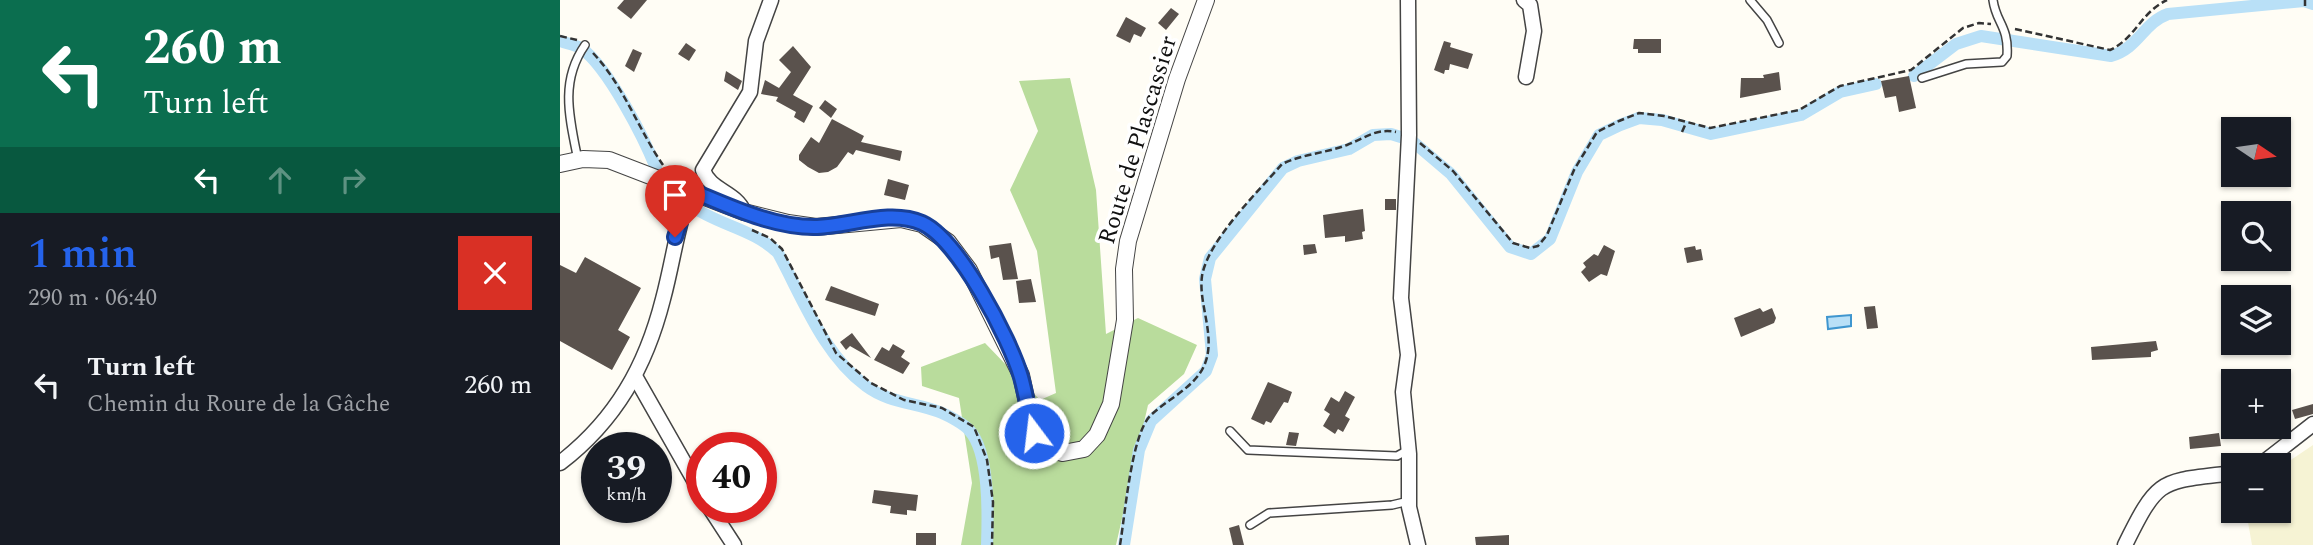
<!DOCTYPE html>
<html lang="en">
<head>
<meta charset="utf-8">
<style>
  body { margin:0; font-family:Spectral,serif; background:#20242c; color:#f1f3f6; height:100vh; display:flex; flex-direction:column; font-size:26px; white-space:nowrap }
  * { box-sizing:border-box; margin:0 }
  p { font-size:23px; color:#9ea1a6 }
  .icon { flex:none; width:38px; height:38px; fill:none; stroke:currentColor; stroke-width:2; stroke-linecap:round; stroke-linejoin:round }
  .map { position:relative; flex:1; overflow:hidden }
  .details { display:flex; flex-direction:column; background:#171b24; width:560px }
  .details>* { flex:none }
  .guide { background:#0b6e4f; color:#fff; overflow:hidden }
  .needle { width:46px; rotate:103deg }
  .tools { position:absolute; left:1661px; top:117px; display:grid; gap:14px }
  .tools a { display:grid; place-items:center; width:70px; height:70px; border-radius:0px; background:#171b24; box-shadow:0 2px 5px #0004; font-size:35px }
  .speed { position:absolute; left:21px; top:432px; display:flex; gap:14px; font-size:35px; font-weight:700; text-align:center }
  .speed>* { display:grid; place-content:center; width:91px; height:91px; border-radius:50%; background:#171b24; box-shadow:0 2px 5px #0004; line-height:1 }
  .speed small { font-size:18px; font-weight:400 }
  .speed .limit { border:10px solid #d22; background:#fff; color:#111 }
  .pin { position:absolute; display:grid; place-items:center; width:60px; height:60px; color:#fff; margin:-72px -30px; border-radius:50% 50% 50% 0; rotate:-45deg; box-shadow:0 0 7px #0007 }
  .pin .icon { rotate:45deg }
  .me { position:absolute; width:77px; margin:-38px; rotate:345deg; stroke-linejoin:round; filter:drop-shadow(0 0 5px #0008) }
  .turn { display:flex; align-items:center; gap:24px; height:147px; padding:0 28px; font-size:32px }
  .turn .icon { width:91px; height:91px; stroke-width:2.5 }
  .turn b { display:block; font-size:49px; line-height:60px }
  .lanes { display:flex; align-items:center; height:66px; padding:0 28px; background:#0003; justify-content:center; gap:35px; direction:ltr }
  .lanes .off { opacity:.35 }
  .round { display:grid; place-items:center; flex:none; width:74px; height:74px; border-radius:0px; background:#20242c }
  .head { display:flex; align-items:center; justify-content:space-between; height:119px; padding:0 28px }
  h1 { font-size:42px; font-weight:600; line-height:52px; color:#2563eb }
  ul { padding:0; list-style:none }
  li { display:flex; align-items:center; gap:21px; height:105px; padding:0 28px }
  li div { flex:1 }
  li b { display:block; font-size:26px }
  li em { font-style:normal }
  main { display:flex; flex:1; min-height:0 }
  .map>svg:first-child { display:block }
  .farmland { fill:#f6f3d4 }
  .forest { fill:#b9dc9c }
  .water { fill:#b9e0f7; stroke:#3f96cf; stroke-width:2 }
  .lines { fill:none; stroke-linecap:round; stroke-linejoin:round }
  .canal { stroke:#b9e0f7; stroke-width:12 }
  .building { fill:#5a524d }
  .service-casing { stroke:#444; stroke-width:10 }
  .minor-casing { stroke:#444; stroke-width:17 }
  .tertiary-casing { stroke:#444; stroke-width:18 }
  .path { stroke:#333; stroke-width:2.5; stroke-dasharray:7 3.5; stroke-linecap:butt }
  .service { stroke:#fff; stroke-width:7 }
  .minor { stroke:#fff; stroke-width:14 }
  .tertiary { stroke:#fff; stroke-width:16 }
  .route-casing { stroke:#184099; stroke-width:18 }
  .route { stroke:#2563eb; stroke-width:12 }
  .labels { text-anchor:middle; dominant-baseline:central; stroke-width:7; stroke-linejoin:round; paint-order:stroke }
  .street-label { font-size:24px; fill:#111; stroke:#fff }
</style>
</head>
<body>
<main>
<section class="details">
<div class="guide">
<div class="turn"><svg class="icon" aria-label="left" viewBox="0 0 24 24"><path d="M17 20v-9H6M10 6l-5 5 5 5"/></svg><div><b>260 m</b>Turn left</div></div>
<div class="lanes"><svg class="icon" aria-label="left" viewBox="0 0 24 24"><path d="M17 20v-9H6M10 6l-5 5 5 5"/></svg><svg class="icon off" aria-label="ahead" viewBox="0 0 24 24"><path d="M12 20V5M6 11l6-6 6 6"/></svg><svg class="icon off" aria-label="right" viewBox="0 0 24 24"><path d="M7 20v-9h11M14 6l5 5-5 5"/></svg></div>
</div>
<div class="head"><div><h1>1 min</h1><p>290 m · 06:40</p></div><a class="round" style="background:#d93025;color:#fff"><svg class="icon" aria-label="close" viewBox="0 0 24 24"><path d="M6 6l12 12M18 6L6 18"/></svg></a></div>
<ul>
<li><svg class="icon" aria-label="left" viewBox="0 0 24 24"><path d="M17 20v-9H6M10 6l-5 5 5 5"/></svg><div><b>Turn left</b><p>Chemin du Roure de la Gâche</p></div><em>260 m</em></li>
</ul>
</section>
<div class="map">
<svg width="1753" height="545" viewBox="0 0 1753 545">
  <rect width="100%" height="100%" fill="#fffdf5"/>
  <!-- farmland -->
  <path class="farmland" d="M1753,445V545H1692L1686,511H1718L1719,468Z"/>
  <!-- forest -->
  <path class="forest" d="M510,78L536,190L546,334L578,318L637,345L624,374L588,405L556,545H401L412,483L399,398L362,386L361,367L425,343L480,400L496,393L477,251L450,190L478,131L459,81Z"/>
  <!-- water -->
  <path class="water" d="M1291,315V326L1268,329L1267,317Z"/>
  <g class="lines">
    <!-- canal -->
    <g class="canal">
      <path d="M0,41C6,43 15,45 21,48C48,67 84,138 96,168"/>
      <path d="M1354,76L1396,44L1421,36L1551,56C1579,48 1583,23 1608,14L1744,1L1753,4"/>
      <path d="M851,140L891,174L950,247L971,254L990,239L1017,172L1039,135L1060,125L1079,118L1102,120L1151,134L1241,115L1280,92L1316,84"/>
      <path d="M130,205C157,225 194,229 218,253C243,299 263,354 306,386C330,404 357,402 382,413C389,416 404,424 409,430C430,452 428,516 427,545"/>
      <path d="M564,545L579,450L591,421L646,371L652,355L645,279L650,258L723,168L738,161L789,149L813,135L831,134L847,139"/>
    </g>
  </g>
  <!-- building -->
  <g class="building">
    <path d="M64,0H87L71,19L57,8Z"/>
    <path d="M611,8L619,14L606,30L598,23Z"/>
    <path d="M566,17L586,28L581,37L574,34L570,43L556,36Z"/>
    <path d="M1074,39H1101V53H1078V49H1073Z"/>
    <path d="M884,41L891,43L890,47L913,54L908,69L890,64L889,70H885L884,74L874,70Z"/>
    <path d="M126,43L136,50L129,61L118,54Z"/>
    <path d="M233,46L251,67L233,95L253,106L244,123L234,117L236,112L216,101L218,97L201,94L205,80L219,88L231,72L219,60Z"/>
    <path d="M73,49L82,53L74,72L65,66Z"/>
    <path d="M166,71L182,81L178,90L164,81Z"/>
    <path d="M1219,72L1221,90L1180,98L1181,78H1204L1203,75Z"/>
    <path d="M1349,76L1356,108L1339,112L1336,96L1325,98L1321,81Z"/>
    <path d="M265,100L277,109L271,118L259,108Z"/>
    <path d="M272,119L304,136L301,142L342,151L340,161L296,150L293,155L288,152L277,167L268,172L259,173L248,167L239,160V155L251,137L259,143Z"/>
    <path d="M328,179L349,185L345,200L324,195Z"/>
    <rect x="825" y="199" width="11" height="11"/>
    <path d="M803,209L805,231L802,232L803,239L785,242V236L765,238L763,215Z"/>
    <path d="M451,243L458,279L443,280L439,257L431,259L429,246Z"/>
    <path d="M755,244L757,253L744,255L743,245Z"/>
    <path d="M1044,245L1055,251L1047,276L1041,274L1029,282L1021,272L1026,267L1023,263L1034,254L1038,256Z"/>
    <path d="M1135,246L1136,250L1141,249L1143,260L1127,263L1124,248Z"/>
    <path d="M25,257L81,288L58,330L70,337L52,370L0,341V265L16,273Z"/>
    <path d="M471,279L476,302L459,303L456,281Z"/>
    <path d="M271,286L319,304L315,316L265,300Z"/>
    <path d="M1315,306L1318,328L1307,329L1304,307Z"/>
    <path d="M1200,308L1203,312L1212,308L1216,318L1214,323L1181,337L1174,318Z"/>
    <path d="M292,333L311,358L290,346L286,350L280,342Z"/>
    <path d="M1596,341L1598,350L1591,352V357L1532,360L1531,347Z"/>
    <path d="M333,344L345,351L341,357L350,363L343,374L314,360L322,347L329,351Z"/>
    <path d="M708,382L732,392L728,403L724,402L711,423L706,421L704,425L691,419Z"/>
    <path d="M785,391L795,397L785,416L790,419L783,432L778,429L775,434L763,426L770,414L764,410L771,397L779,402Z"/>
    <path d="M1753,404V414L1735,419L1732,410Z"/>
    <path d="M729,432L739,433L736,446L726,445Z"/>
    <path d="M1659,433L1661,446L1630,449L1629,437Z"/>
    <path d="M314,490L358,495L356,511L347,510V515L330,513L331,506L312,503Z"/>
    <path d="M679,525L684,545H673L669,528Z"/>
    <rect x="356" y="533" width="20" height="12"/>
    <path d="M949,535V545H916L915,537Z"/>
  </g>
  <g class="lines">
    <!-- service casing -->
    <g class="service-casing">
      <g id="service">
        <path d="M1190,0L1207,20L1219,43"/>
        <path d="M1362,78L1406,64L1442,62L1447,56C1449,26 1436,23 1433,0"/>
        <path d="M18,160C9,116 0,81 25,45"/>
        <path d="M670,431L688,450L837,456L848,450"/>
        <path d="M690,525L709,513L832,505L849,501"/>
      </g>
    </g>
    <!-- minor casing -->
    <g class="minor-casing">
      <g id="minor">
        <path d="M848,0L849,135L841,298L848,355L843,392L849,454V507L858,545"/>
        <path d="M964,0L970,5L974,31L966,77"/>
        <path d="M184,212C175,191 150,191 143,170L190,92L196,41L211,0"/>
        <path d="M76,378L142,494"/>
        <path d="M0,463C56,420 86,366 103,299C113,262 117,226 130,190"/>
        <path d="M1699,466L1753,424"/>
        <path d="M150,508L174,545"/>
        <path d="M1565,545C1599,476 1600,482 1673,473"/>
      </g>
    </g>
    <!-- tertiary casing -->
    <g class="tertiary-casing">
      <path id="tertiary" d="M0,164L23,159L49,160L184,212L228,223L256,227L341,219L362,224L388,242L409,270L461,375L474,434L489,449L503,453L524,449L537,435L551,404L565,320L564,269L568,241L617,79L646,0"/>
    </g>
    <!-- path -->
    <g class="path">
      <path d="M1745,6V0"/>
      <path d="M1455,29L1550,50C1576,38 1580,13 1607,0"/>
      <path d="M0,36L17,40"/>
      <path d="M33,53C64,86 78,129 103,165"/>
      <path d="M1122,132L1126,123"/>
      <path d="M860,143L893,171L953,243L970,248L978,246L987,235L1014,170L1037,132L1059,121L1079,113L1104,116L1150,128L1239,110L1280,86L1351,70L1403,28L1419,23L1431,24"/>
      <path d="M192,230L210,238L222,249L276,353L311,383L344,400L382,408L414,427L427,460L433,502L432,545"/>
      <path d="M560,545C565,516 571,436 590,416C606,400 634,388 644,366C657,337 638,305 642,276C648,240 698,192 722,164C743,154 766,153 787,145C805,138 816,128 836,132"/>
    </g>
    <!-- service -->
    <use href="#service" class="service"/>
    <!-- minor -->
    <use href="#minor" class="minor"/>
    <!-- tertiary -->
    <use href="#tertiary" class="tertiary"/>
  </g>
  <g class="lines">
    <!-- route casing -->
    <g class="route-casing">
      <path id="route" d="M115,237L130,190C169,206 214,228 257,227C290,226 330,209 362,223C398,239 450,339 461,377C466,395 469,415 474,433"/>
    </g>
    <!-- route -->
    <use href="#route" class="route"/>
  </g>
  <g class="labels">
    <!-- street labels -->
    <g class="street-label">
      <text transform="translate(578 140) rotate(-73)">Route de Plascassier</text>
    </g>
  </g>
</svg>
<div class="tools">
<a><svg class="needle" viewBox="-14 -14 28 28"><path d="M0-13l5 13h-10z" fill="#e53935"/><path d="M0 13l5-13h-10z" fill="#9ea1a6"/></svg></a>
<a><svg class="icon" aria-label="search" viewBox="0 0 24 24"><circle cx="10" cy="10" r="6"/><path d="M15 15l6 6"/></svg></a>
<a><svg class="icon" aria-label="layers" viewBox="0 0 24 24"><path d="M12 4l9 5-9 5-9-5zM3 14l9 5 9-5"/></svg></a>
<a>+</a>
<a>−</a>
</div>
<div class="speed"><div>39<small>km/h</small></div><div class="limit">40</div></div>
<div class="pin" style="left:115px;top:237px;background:#d93025"><svg class="icon" aria-label="arrive" viewBox="0 0 24 24"><path d="M6 21V4h12l-3 4 3 4H6"/></svg></div>
<svg class="me" style="left:474px;top:433px" viewBox="-20 -20 40 40"><circle r="17" fill="#2563eb" stroke="#fff" stroke-width="3"/><path d="M0-11L8 9 0 5-8 9z" fill="#fff"/></svg>
</div>
</main>
</body>
</html>
